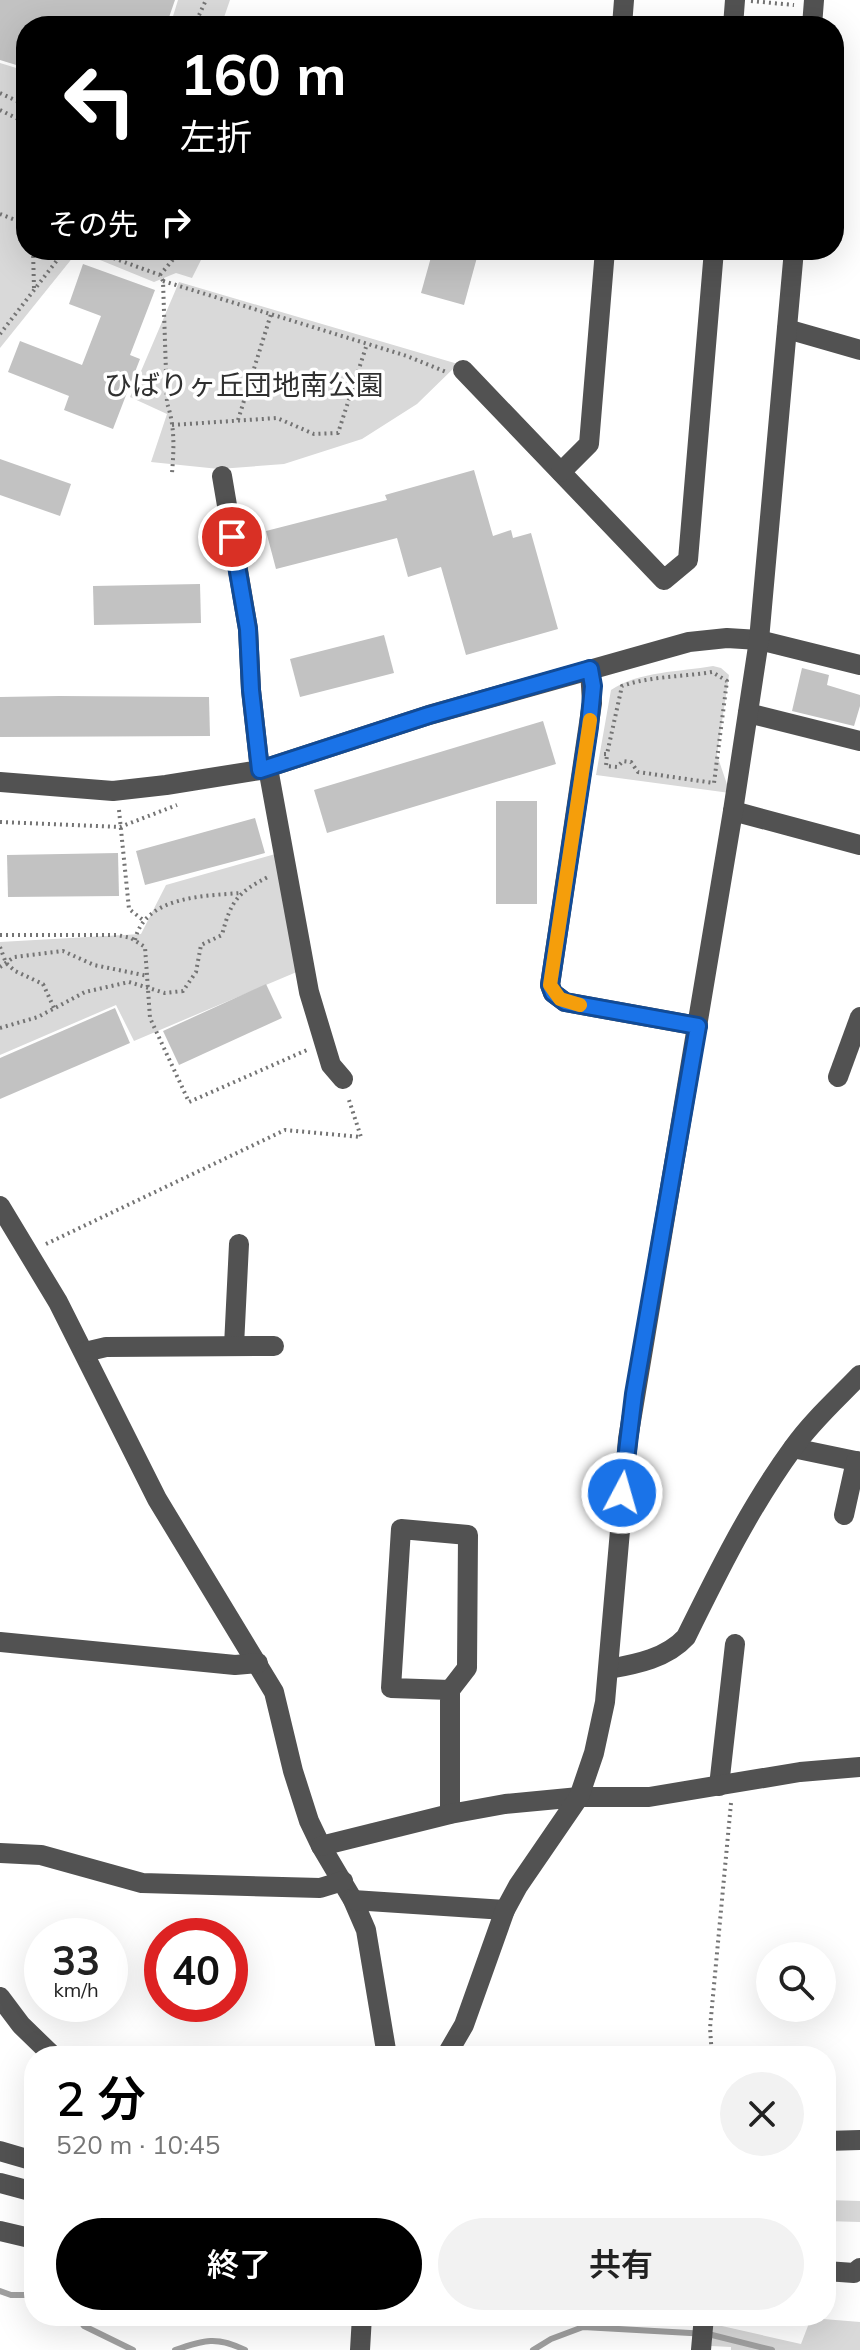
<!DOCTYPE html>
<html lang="ja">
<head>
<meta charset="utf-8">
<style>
  body { margin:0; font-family:Mulish,"Noto Sans JP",sans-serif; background:#f2f2f2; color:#222; height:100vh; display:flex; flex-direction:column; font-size:30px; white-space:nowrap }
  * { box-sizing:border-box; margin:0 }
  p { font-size:26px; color:#767676 }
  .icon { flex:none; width:44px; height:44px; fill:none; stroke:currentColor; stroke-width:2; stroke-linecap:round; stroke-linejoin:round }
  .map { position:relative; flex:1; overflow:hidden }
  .drawer { position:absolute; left:24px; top:2046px; width:812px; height:280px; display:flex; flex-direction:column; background:#fff; border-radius:32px; box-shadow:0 8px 32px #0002 }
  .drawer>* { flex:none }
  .guide { position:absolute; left:16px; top:16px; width:828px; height:244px; border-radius:32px; box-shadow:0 8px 32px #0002; background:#000; color:#fff; overflow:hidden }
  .tools { position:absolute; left:756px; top:1942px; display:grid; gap:16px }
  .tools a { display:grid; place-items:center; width:80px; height:80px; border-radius:50%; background:#fff; box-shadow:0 8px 32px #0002; font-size:40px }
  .speed { position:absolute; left:24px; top:1918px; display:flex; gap:16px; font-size:40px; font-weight:700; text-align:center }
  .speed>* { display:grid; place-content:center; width:104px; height:104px; border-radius:50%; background:#fff; box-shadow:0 8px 32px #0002; line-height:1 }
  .speed small { font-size:20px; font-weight:400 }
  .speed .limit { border:12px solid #d22; background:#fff; color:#111 }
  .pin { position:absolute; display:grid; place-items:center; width:68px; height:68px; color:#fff; margin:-34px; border:4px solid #fff; border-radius:50%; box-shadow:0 2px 8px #0007 }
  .me { position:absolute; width:88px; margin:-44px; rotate:6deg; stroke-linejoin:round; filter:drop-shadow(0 0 6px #0008) }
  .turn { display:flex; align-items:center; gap:28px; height:168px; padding:0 32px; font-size:36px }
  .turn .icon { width:104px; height:104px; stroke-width:2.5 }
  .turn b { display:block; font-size:56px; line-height:68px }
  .then { display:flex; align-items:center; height:76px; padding:0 32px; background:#0003; gap:16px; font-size:30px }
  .round { display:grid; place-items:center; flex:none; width:84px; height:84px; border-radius:42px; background:#f2f2f2 }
  .summary { display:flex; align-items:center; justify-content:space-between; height:136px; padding:0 32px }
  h1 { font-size:48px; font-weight:600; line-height:60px; color:#000 }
  .action { display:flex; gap:16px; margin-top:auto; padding:16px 32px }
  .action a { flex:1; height:92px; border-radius:48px; background:#000; color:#fff; font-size:32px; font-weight:600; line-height:92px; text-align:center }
  .action a+a { background:#f2f2f2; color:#222 }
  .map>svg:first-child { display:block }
  .green { fill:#d9d9d9 }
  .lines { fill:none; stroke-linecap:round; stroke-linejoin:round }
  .stream { stroke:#a0a0a0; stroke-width:6 }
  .building { fill:#c2c2c2 }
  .path { stroke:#747474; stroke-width:4; stroke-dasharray:2 4; stroke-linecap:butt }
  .minor { stroke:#525252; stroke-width:20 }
  .route-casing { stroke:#114b97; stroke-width:20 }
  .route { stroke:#1a73e8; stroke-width:14 }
  .slow { stroke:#f59e0b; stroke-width:14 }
  .labels { text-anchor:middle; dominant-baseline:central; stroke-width:7; stroke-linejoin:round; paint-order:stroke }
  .park-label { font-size:28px; fill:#303030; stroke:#fff }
</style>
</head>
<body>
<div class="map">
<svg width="860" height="2350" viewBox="0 0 860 2350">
  <rect width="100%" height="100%" fill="#fff"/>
  <!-- green -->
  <g class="green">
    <path d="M178,0H230L221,26H170Z"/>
    <path d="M0,63L26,71V250H206L192,278L176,273L154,282L78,251L0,348Z"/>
    <path d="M179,282L458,364L417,404L362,439L284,464L219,469L151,462L167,414L130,397Z"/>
    <path d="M713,666L721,668L729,675L717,755L730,793L596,775L611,690C639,671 680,672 713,666Z"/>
    <path d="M279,853L299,971L134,1041L116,1005L0,1055V942L141,934L166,885Z"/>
    <path d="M826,2200L860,2201V2222L826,2221Z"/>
    <path d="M811,2318L860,2322V2350H731V2347L711,2346L713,2324L801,2344Z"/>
  </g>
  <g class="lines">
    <!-- stream -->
    <g class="stream">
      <path d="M0,2291L11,2295H34"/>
      <path d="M77,2316L84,2326L133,2350"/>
      <path d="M175,2350C204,2340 217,2336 245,2350"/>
      <path d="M533,2350L551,2339L583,2327L708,2334L772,2350"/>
    </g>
  </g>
  <!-- building -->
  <g class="building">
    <path d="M0,0H175L166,26H26V68L0,60Z"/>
    <path d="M433,250H479L464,305L421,293Z"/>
    <path d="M83,264L155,290L130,355L140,359L113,429L64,410L69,396L8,372L20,341L82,365L101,316L69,304Z"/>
    <path d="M0,459L71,484L60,516L0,495Z"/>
    <path d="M474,470L493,536L511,530L513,538L531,533L558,629L466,655L441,567L408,577L397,538L276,569L266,531L387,500L385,495Z"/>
    <path d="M200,584L201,623L94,625L93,586Z"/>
    <path d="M384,635L394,673L300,697L290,659Z"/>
    <path d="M802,668L829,675L827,685L860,695V706L854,726L792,711Z"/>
    <path d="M59,696L209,697L210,736L0,737V697Z"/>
    <path d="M543,721L556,764L327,833L314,790Z"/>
    <rect x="496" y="801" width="41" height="103"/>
    <path d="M255,818L265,853L145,885L136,851Z"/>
    <path d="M118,853L119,896L8,897L7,855Z"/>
    <path d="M266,984L282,1018L179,1065L163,1031Z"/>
    <path d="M115,1008L130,1043L0,1099V1058Z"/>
  </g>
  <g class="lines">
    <!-- path -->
    <g class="path">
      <path d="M751,1L794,5"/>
      <path d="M194,26L206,0"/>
      <path d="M0,93L19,102L26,110"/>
      <path d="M0,110L26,123"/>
      <path d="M0,214L18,221L26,230"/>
      <path d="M33,250L34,288"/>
      <path d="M91,250L160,275L163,281L167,403C175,426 174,449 172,473"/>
      <path d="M160,275L181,250"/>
      <path d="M163,281L407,356L446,372"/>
      <path d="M0,334L65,250"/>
      <path d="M238,420L271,314"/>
      <path d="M172,425L277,418L314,434L338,433L367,344"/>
      <path d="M604,754H607L606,766L617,767L623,761L631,762L638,772L714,783L727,681L712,672C682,677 651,676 622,686L607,754"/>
      <path d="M119,810L129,909L143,920"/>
      <path d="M0,822L120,827L177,805"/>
      <path d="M0,935H117L131,938L145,947L150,1018L189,1102L307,1050"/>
      <path d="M135,940C145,896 204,896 240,893"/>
      <path d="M0,947L6,963L15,971L43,984L54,1008"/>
      <path d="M0,967L14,957L63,951L94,965L148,976"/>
      <path d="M0,1028L38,1017L85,992L129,982L165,993L183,991L196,972L201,945L222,935C231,900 238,892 270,876"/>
      <path d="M46,1244L285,1130L361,1137L348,1097"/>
      <path d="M712,2056L710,2028L731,1803"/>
    </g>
    <!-- minor -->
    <g class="minor">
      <path d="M622,26L624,0"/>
      <path d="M733,26L735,0"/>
      <path d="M812,26L814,0"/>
      <path d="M787,329L860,350"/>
      <path d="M463,370L664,580L688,560L714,250"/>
      <path d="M561,472L589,444L605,250"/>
      <path d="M222,476L248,629L251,690L260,770"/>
      <path d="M590,669L592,703L550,985L553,993L565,1002L698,1026"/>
      <path d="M748,713L860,741"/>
      <path d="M268,768L309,992L331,1065L343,1079"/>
      <path d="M0,782L113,791L166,785L260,770L429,715L689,642L727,638L759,640L860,665"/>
      <path d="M733,811L860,845"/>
      <path d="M838,1077L860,1017"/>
      <path d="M0,1206L58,1302L157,1499L274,1692L293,1771L309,1821L321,1846L353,1900L366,1930L387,2056"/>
      <path d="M234,1346L239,1244"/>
      <path d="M85,1352L106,1347L274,1346"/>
      <path d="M793,1448L860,1462"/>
      <path d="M844,1515L856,1461"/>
      <path d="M0,1642L235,1665L258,1663"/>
      <path d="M609,1669C637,1664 667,1658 686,1637C718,1572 750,1507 793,1448C812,1421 837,1399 860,1375"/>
      <path d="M719,1786L735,1644"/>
      <path d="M450,1814V1690L391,1688L401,1529L468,1535L467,1668L450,1690"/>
      <path d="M321,1846L450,1814L505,1804L579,1797H649L800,1772L860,1767"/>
      <path d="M0,1853L41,1855L142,1883L320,1888L343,1881"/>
      <path d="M353,1900L505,1910"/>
      <path d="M0,1997L21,2025L53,2056"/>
      <path d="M446,2056L464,2025L505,1910L518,1886L579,1797L594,1753L605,1702L628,1439L733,811L759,640L794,250"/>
      <path d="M826,2141L860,2140"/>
      <path d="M0,2151L34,2161"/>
      <path d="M0,2183L34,2192"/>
      <path d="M0,2231L34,2239"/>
      <path d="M826,2271L854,2273L860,2268"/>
      <path d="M360,2350L362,2316"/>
      <path d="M701,2350L704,2316"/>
    </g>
  </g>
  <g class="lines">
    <!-- route casing -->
    <g class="route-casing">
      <path id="route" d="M232,537L248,629L251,690L260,770L429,715L590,669L593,686L589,727L550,985L553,993L565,1002L698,1026L634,1394L622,1493"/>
    </g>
    <!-- route -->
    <use href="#route" class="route"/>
    <!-- slow -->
    <path class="slow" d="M580,1005L560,999L550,985L590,720"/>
  </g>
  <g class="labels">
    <!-- park labels -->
    <g class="park-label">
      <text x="244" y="384">ひばりヶ丘団地南公園</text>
    </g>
  </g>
</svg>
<div class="tools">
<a><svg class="icon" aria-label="search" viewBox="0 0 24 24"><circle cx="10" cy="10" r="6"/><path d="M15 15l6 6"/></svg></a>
</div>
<div class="speed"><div>33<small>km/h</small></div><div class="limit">40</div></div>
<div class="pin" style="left:232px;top:537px;background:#d93025"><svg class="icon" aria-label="arrive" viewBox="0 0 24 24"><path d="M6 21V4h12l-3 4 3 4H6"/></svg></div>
<svg class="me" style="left:622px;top:1493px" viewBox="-20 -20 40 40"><circle r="17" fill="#1a73e8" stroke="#fff" stroke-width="3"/><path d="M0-11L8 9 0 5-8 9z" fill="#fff"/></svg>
<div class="guide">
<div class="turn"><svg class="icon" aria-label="left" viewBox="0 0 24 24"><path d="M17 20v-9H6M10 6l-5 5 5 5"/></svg><div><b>160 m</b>左折</div></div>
<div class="then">その先<svg class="icon" aria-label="right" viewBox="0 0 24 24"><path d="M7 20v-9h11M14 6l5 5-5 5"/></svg></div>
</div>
<section class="drawer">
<div class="summary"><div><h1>2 分</h1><p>520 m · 10:45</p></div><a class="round"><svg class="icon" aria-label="close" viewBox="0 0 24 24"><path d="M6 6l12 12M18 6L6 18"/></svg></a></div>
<div class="action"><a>終了</a><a>共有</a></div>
</section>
</div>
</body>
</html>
